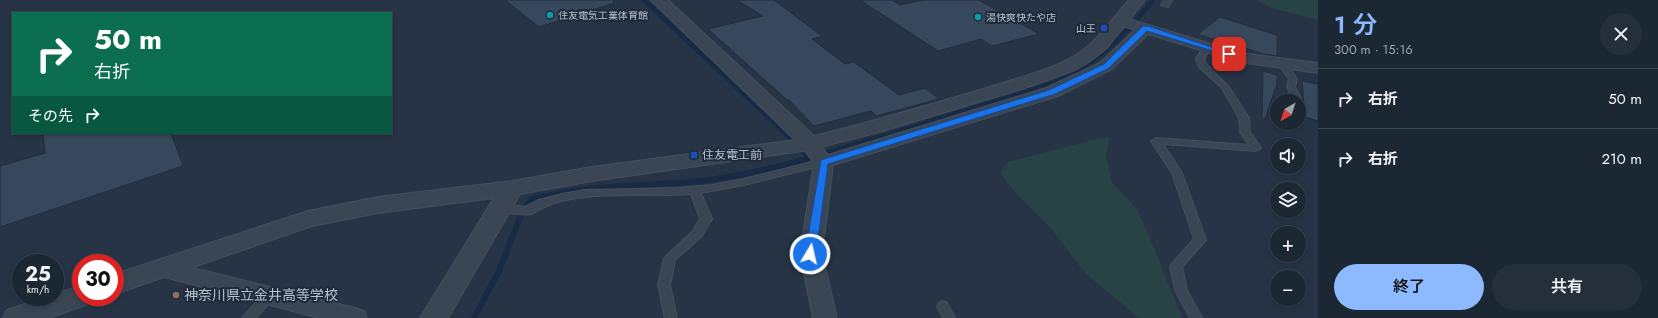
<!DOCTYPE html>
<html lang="ja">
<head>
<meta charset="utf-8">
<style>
  body { margin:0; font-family:Jost,"Noto Sans JP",sans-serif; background:#252f3c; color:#f1f3f6; height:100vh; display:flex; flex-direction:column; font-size:15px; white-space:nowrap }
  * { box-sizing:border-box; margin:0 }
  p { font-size:13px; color:#a0a5ac }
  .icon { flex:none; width:22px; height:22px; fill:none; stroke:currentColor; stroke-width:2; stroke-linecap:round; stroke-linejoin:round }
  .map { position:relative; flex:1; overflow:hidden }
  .side { display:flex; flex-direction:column; background:#1c2734; width:340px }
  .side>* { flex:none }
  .top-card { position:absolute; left:12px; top:12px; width:380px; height:122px; border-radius:0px; box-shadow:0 2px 6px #0003,0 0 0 1px #3a444f; background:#0b6e4f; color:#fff; overflow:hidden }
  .needle { width:26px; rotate:219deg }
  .fabs { position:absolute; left:1270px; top:94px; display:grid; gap:8px }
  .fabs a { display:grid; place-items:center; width:36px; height:36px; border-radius:50%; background:#1c2734; box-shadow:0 2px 6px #0003,0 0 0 1px #3a444f; font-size:20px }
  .speed { position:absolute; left:12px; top:254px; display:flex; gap:8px; font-size:20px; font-weight:700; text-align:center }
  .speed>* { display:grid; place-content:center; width:52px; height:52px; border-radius:50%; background:#1c2734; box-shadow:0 2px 6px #0003,0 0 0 1px #3a444f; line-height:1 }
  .speed small { font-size:10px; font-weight:400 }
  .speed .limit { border:6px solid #d22; background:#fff; color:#111 }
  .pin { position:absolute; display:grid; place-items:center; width:34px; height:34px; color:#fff; margin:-17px; border-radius:8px; box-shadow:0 2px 6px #0006 }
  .me { position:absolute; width:44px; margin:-22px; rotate:9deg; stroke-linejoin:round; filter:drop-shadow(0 0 3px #0008) }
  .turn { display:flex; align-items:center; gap:14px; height:84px; padding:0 16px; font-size:18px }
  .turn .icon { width:52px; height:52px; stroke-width:2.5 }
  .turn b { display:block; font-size:28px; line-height:34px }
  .then { display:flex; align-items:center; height:38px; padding:0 16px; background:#0003; gap:8px; font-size:15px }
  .round { display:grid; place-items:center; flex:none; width:42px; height:42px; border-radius:21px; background:#252f3c }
  .summary { display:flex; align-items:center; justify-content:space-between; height:68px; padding:0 16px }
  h1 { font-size:24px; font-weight:600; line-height:30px; color:#8dbafe }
  .action { display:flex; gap:8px; margin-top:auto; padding:8px 16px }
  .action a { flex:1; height:46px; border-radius:24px; background:#8dbafe; color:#111; font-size:16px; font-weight:600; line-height:46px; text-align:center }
  .action a+a { background:#252f3c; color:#f1f3f6 }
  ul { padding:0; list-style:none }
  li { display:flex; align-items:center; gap:12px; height:60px; padding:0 16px; border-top:1px solid #3a444f }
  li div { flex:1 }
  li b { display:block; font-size:15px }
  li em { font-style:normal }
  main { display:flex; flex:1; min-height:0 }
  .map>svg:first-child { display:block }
  .green { fill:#284346 }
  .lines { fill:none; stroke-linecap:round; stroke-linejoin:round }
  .stream-far1 { stroke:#172b45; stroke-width:4.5 }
  .stream { stroke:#172b45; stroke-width:6 }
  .building { fill:#38485c; stroke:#212d3c }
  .service-casing { stroke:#444f5e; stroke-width:2 }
  .minor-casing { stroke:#444f5e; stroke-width:2 }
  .tertiary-casing { stroke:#444f5e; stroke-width:2 }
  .service { fill:#3b4655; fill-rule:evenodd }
  .minor { fill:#3b4655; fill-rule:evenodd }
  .tertiary { fill:#3b4655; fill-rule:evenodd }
  .route { fill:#1a73e8; stroke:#114b97 }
  .culture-dot { fill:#0f9aa8; stroke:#1f2b3a; stroke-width:1.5 }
  .transit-dot { fill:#1a4fb4; stroke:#1f2b3a; stroke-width:1.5 }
  .education-dot { fill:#8d6e63; stroke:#1f2b3a; stroke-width:1.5 }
  .labels { text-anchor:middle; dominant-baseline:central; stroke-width:4; stroke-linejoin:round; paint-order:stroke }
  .far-poi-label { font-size:10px; fill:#b8c1ce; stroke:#1f2b3a; text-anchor:start }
  .poi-label { font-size:12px; fill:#b8c1ce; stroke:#1f2b3a; text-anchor:start }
  .near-poi-label { font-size:14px; fill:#b8c1ce; stroke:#1f2b3a; text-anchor:start }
</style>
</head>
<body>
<main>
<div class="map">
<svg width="1318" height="318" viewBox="0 0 1318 318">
  <rect width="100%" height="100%" fill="#263446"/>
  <!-- green -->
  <g class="green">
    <path d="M1256,0H1318V20L1272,8Z"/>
    <path d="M1109,138L1106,156L1112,183L1137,209L1148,233L1182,318H1139L1085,273L1050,227L1014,191L1000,173L1008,162L1096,139Z"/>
  </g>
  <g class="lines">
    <!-- stream-far1 -->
    <g class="stream-far1">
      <path d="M644,0L789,137"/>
      <path d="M880,137L1056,82C1099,62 1124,36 1153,0"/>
    </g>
    <!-- stream -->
    <g class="stream">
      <path d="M788,136L811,158"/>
      <path d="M474,318L499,271L521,215L531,200C589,183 641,187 700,181C762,174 824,154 884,136"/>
    </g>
  </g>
  <!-- building -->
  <g class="building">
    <path d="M505,0H613L614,3L539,27Z"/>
    <path d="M737,0H774L822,36L812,39L845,64L854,62L899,95L925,88L939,99L876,116L871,111L814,126L789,100H787L708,29L763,16Z"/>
    <path d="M860,0H892L900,5L922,0H979L1039,34L992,46L981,39L938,51Z"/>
    <path d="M1220,17L1277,35V56L1263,54L1236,45L1234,47L1198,34Z"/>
    <path d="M1263,71L1277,75V84L1265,119H1262Z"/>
    <path d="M1302,81L1318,84V121L1305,117Z"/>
    <path d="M43,133H171L183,166L0,227V166L45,153Z"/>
  </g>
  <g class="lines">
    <!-- service casing -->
    <g class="service-casing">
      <g id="service">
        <path d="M1164,0H1172L1168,7L1161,5Z"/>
        <path d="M1205,46H1208L1212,48L1204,58L1206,64L1229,87L1249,118L1250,132L1261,148L1256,151L1163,144L1182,173L1206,240L1182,267L1187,290L1202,318H1190L1175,290L1170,266L1194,239L1172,173L1151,141L1156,138L1249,145L1240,132L1239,118L1222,88L1199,67L1196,58Z"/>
        <path d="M1283,62L1286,63L1297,79L1295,87L1302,101L1301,103H1299V101H1294L1287,87L1289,79L1279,65Z"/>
        <path d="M824,159L828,160L829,162L828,164L744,185L701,193L712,219L701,237L675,260L670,285L677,318H665L658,285L664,258L693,231L700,219L691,194C649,197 604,191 562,201C550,203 542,209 531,214C525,216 499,213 496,208L501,204L525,207L539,200L562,194L584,190L678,188L712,185L744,179Z"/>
        <path d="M268,292L272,294L274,297L256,318H242L264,294Z"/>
        <path d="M943,301L947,303L955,318H943L937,306L939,303Z"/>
      </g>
    </g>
    <!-- minor casing -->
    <g class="minor-casing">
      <g id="minor">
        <path d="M1119,16L1241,53L1318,63V73L1239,62L1148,34L1112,69L1058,96L833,165L822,254L837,318H813L800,254L814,163L800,144L802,140C816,137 820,145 828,155L1046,88L1100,63L1135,30L1114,23L1112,20L1114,17Z"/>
        <path d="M161,260L355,308L364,311L367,318H319L153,274L150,268L153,262Z"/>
      </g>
    </g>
    <!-- tertiary casing -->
    <g class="tertiary-casing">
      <g id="tertiary">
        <path d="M651,0H668L814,136C868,123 922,107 976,91C1008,81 1046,72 1076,55C1098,41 1112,19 1129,0H1145L1107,48L1089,62L1075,70L1025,88L879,132L809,150L592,181L520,194L448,318H420L494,198L378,213L312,226L115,294V274L308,211L378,197L512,181L592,167L795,140Z"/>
        <path d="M81,286V297H94L91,303L49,318H3L7,310L46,297H55V294Z"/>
      </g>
    </g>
    <!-- service -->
    <use href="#service" class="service"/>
    <!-- minor -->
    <use href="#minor" class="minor"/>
    <!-- tertiary -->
    <use href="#tertiary" class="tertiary"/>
  </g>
  <!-- route -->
  <path class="route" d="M1143,26H1148L1232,54L1226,55L1147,31L1109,68L1055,94L828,164L816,254L810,258L807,257L805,254L821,160L1049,90L1104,64Z"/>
  <!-- markers -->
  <g class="culture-dot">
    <circle cx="550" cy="15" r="4"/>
    <circle cx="978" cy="17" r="4"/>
  </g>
  <g class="transit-dot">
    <rect x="1100" y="24" width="8" height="8" rx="2"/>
    <rect x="690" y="151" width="8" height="8" rx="2"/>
  </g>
  <circle class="education-dot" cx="176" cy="295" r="4"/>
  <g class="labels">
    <!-- far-poi labels -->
    <g class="far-poi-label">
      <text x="558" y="15">住友電気工業体育館</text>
      <text x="986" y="17">湯快爽快たや店</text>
      <text x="1096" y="28" text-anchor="end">山王</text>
    </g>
    <!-- poi labels -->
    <g class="poi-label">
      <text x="702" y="155">住友電工前</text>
    </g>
    <!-- near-poi labels -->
    <g class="near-poi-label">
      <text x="184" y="295">神奈川県立金井高等学校</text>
    </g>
  </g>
</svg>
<div class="fabs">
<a><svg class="needle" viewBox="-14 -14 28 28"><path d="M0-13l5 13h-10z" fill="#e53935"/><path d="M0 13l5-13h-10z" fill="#a0a5ac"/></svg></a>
<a><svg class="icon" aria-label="sound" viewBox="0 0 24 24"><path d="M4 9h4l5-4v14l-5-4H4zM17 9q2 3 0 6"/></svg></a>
<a><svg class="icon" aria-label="layers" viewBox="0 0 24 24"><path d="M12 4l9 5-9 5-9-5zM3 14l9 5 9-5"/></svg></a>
<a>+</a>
<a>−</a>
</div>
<div class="speed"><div>25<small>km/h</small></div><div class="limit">30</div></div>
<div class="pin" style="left:1229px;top:54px;background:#d93025"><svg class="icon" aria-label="arrive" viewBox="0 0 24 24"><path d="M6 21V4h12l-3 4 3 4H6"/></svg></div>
<svg class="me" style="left:810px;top:254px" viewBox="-20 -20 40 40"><circle r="17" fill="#1a73e8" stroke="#fff" stroke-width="3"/><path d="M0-11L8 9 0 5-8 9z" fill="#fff"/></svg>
<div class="top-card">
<div class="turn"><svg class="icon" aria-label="right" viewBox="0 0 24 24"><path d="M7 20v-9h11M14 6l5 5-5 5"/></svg><div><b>50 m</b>右折</div></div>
<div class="then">その先<svg class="icon" aria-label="right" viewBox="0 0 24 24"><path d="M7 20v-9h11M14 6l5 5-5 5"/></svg></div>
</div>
</div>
<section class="side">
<div class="summary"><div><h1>1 分</h1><p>300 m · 15:16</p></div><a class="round"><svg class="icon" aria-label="close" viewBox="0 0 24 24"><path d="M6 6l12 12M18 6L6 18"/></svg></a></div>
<ul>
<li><svg class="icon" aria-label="right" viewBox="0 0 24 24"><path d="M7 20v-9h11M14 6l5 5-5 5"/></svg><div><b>右折</b></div><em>50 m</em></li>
<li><svg class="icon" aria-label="right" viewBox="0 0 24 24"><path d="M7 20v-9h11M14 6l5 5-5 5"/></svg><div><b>右折</b></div><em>210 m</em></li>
</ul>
<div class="action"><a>終了</a><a>共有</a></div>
</section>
</main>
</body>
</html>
